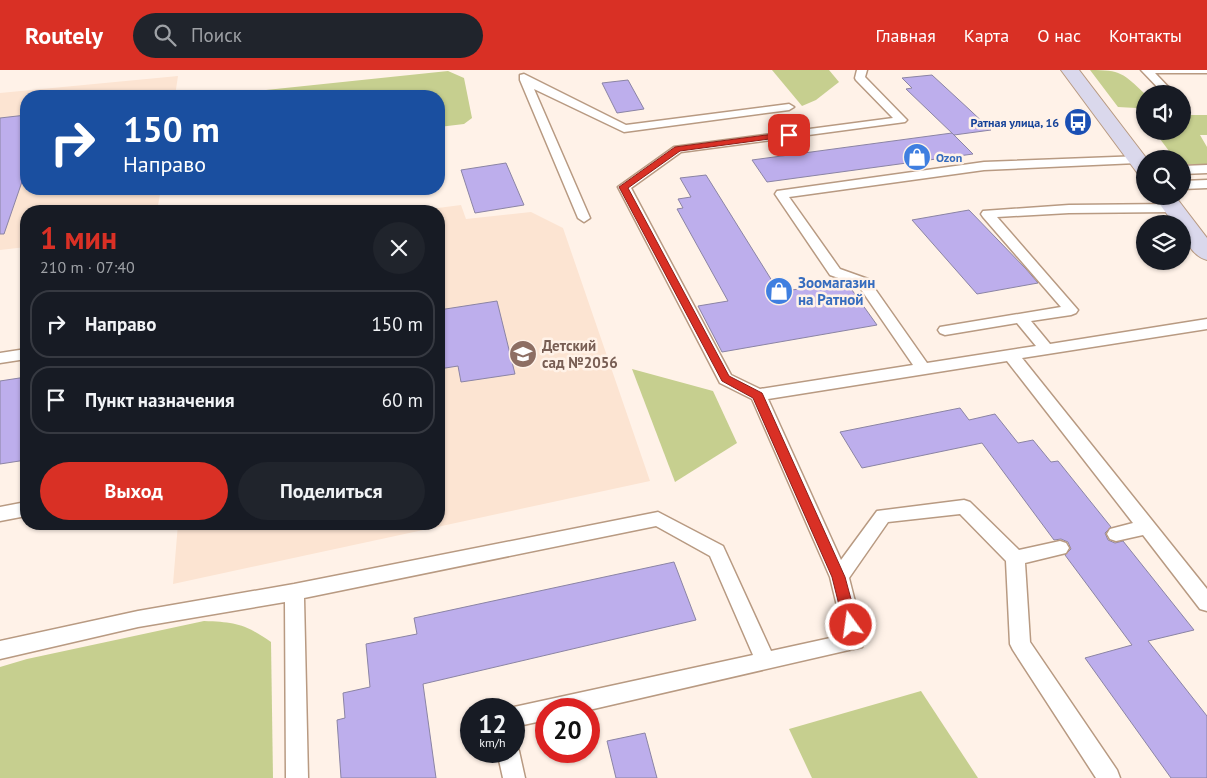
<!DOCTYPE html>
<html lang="ru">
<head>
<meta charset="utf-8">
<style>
  body { margin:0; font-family:"PT Sans",sans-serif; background:#20242c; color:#f1f3f6; height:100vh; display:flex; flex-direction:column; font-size:19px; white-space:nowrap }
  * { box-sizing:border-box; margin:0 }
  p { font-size:16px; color:#9ea1a6 }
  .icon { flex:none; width:28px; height:28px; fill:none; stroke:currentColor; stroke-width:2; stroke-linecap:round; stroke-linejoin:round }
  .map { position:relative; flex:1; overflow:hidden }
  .drawer { position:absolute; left:20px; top:135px; width:425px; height:325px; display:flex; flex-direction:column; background:#171b24; border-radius:20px; box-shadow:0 1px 4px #0004 }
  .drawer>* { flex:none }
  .guide { position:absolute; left:20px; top:20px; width:425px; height:105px; border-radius:20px; box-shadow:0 1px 4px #0004; background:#1a4fa0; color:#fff; overflow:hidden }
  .controls { position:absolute; left:1136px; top:15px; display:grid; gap:10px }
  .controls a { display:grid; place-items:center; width:55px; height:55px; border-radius:50%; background:#171b24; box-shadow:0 1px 4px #0004; font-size:25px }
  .speed { position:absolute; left:460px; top:628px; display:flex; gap:10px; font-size:25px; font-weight:700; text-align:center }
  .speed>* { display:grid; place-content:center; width:65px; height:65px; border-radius:50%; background:#171b24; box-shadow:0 1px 4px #0004; line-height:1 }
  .speed small { font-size:12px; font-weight:400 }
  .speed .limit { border:8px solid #d22; background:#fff; color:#111 }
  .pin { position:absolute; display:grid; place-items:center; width:42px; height:42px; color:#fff; margin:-21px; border-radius:10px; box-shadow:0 2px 8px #0006 }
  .me { position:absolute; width:55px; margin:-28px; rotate:346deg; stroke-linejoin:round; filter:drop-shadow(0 0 4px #0008) }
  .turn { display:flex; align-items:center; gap:18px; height:105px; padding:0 20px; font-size:22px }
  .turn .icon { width:65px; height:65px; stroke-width:2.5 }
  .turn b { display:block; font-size:35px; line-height:42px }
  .round { display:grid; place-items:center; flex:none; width:52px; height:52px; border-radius:26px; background:#20242c }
  .summary { display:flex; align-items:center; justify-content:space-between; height:85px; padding:0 20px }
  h1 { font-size:30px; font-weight:700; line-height:38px; color:#d93025 }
  .button { display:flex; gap:10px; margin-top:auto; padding:10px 20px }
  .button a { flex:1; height:58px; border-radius:30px; background:#d93025; color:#fff; font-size:20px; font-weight:700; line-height:58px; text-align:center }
  .button a+a { background:#20242c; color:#f1f3f6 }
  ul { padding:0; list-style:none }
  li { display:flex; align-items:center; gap:15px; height:68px; margin:0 10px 8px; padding:0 10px; border:2px solid #363941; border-radius:20px }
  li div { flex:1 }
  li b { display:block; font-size:19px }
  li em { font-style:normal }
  header { display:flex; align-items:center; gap:30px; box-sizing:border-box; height:70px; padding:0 25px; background:#d93025; color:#fff }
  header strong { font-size:24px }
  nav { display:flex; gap:28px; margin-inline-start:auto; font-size:18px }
  .search { width:350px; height:45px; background:#20242c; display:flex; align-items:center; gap:12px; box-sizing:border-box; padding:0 18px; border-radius:28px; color:#9ea1a6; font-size:19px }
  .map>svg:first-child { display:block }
  .built { fill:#fce4d2 }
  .green { fill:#c6cf8f }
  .building { fill:#bdaeec; stroke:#8b84a4 }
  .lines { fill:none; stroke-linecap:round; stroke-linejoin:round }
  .lane-casing { stroke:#b89a82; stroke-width:3 }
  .secondary-casing { stroke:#b89a82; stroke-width:2 }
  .lane { fill:#fff; fill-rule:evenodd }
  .secondary { fill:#dad8ec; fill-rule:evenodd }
  .route { fill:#d93025; stroke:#8d1f18 }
  .labels { text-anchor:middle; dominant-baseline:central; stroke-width:5; stroke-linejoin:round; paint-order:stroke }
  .far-transit-label { font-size:12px; font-weight:bold; fill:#164399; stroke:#fff2e8; text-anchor:end }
  .far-shop-label { font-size:12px; font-weight:bold; fill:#366cbe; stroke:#fff2e8; text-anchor:start }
  .shop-label { font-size:15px; font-weight:bold; fill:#366cbe; stroke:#fff2e8; text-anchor:start }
  .education-label { font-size:15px; font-weight:bold; fill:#785e54; stroke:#fff2e8; text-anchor:start }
</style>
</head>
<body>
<header>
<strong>Routely</strong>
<div class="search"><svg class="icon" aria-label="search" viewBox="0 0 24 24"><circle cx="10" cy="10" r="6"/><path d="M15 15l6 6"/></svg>Поиск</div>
<nav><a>Главная</a><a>Карта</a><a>О нас</a><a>Контакты</a></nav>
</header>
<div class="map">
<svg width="1207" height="708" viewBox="0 0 1207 708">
  <rect width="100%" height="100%" fill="#fff2e8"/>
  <!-- built -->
  <g class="built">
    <path d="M178,6L175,26H26V119H161L157,141H26V177L0,180V23Z"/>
    <path d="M461,135L466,149L531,142L563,158L650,411L173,514L178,454H439V141H415Z"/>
  </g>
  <!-- green -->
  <g class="green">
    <path d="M772,0H829L839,12L816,30L802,36Z"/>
    <path d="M1090,0C1121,0 1123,3 1145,24V49L1136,38L1118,37Z"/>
    <path d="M448,1L464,8L472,48L464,54L439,57V26H232L238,23Z"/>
    <path d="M1183,45H1207V65H1200L1207,77V95L1183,94L1182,89H1175L1154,61H1182Z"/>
    <path d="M632,299L713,321L737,373L675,412Z"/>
    <path d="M204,551C235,552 245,554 271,572L273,708H0V597L27,589Z"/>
    <path d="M921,621L978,708H812L789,659Z"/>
  </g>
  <!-- building -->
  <g class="building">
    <path d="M932,5L971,41L991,60L954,65L906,19L912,18L902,8Z"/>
    <path d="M628,10L644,39L617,43L602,13Z"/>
    <path d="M26,45V100L4,164H0V48Z"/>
    <path d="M952,63L973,84L767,112L752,90Z"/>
    <path d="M506,93L524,135L475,143L461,100Z"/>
    <path d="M706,105L779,222L844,212L847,213L877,255L722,282L698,236L728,231L677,139L683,138L678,129L691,127L680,108Z"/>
    <path d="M969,140L1026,199L1038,213L977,224L912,150Z"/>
    <path d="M497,231L515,304L461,312L458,296L439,299V240Z"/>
    <path d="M26,307V390L0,394V311Z"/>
    <path d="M960,338L969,350L995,344L1018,373L1033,370L1051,392L1058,391L1111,457L1105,463L1108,470L1115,473L1123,471L1194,560L1148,571L1207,646V708H1171L1085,588L1132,575L1065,485L1071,479L1068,472L1061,469L1054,470L982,373L862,398L840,362Z"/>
    <path d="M674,492L696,550L423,614L436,708H341L337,650L345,648L343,623L370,617L366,574L417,564L414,548Z"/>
    <path d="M645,663L657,708H616L607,671Z"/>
  </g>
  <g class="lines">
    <!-- lane casing -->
    <g class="lane-casing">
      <g id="lane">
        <path d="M857,0H867L865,7L905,48L907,50L905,52L681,82L631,118L731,305L760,319L913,295L858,215L830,205L775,124L777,121L984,92L1141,86L1143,89L1141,92L1137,93L984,100L789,127L840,199L868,209L927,293L1036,276L1017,253L945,265L940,263L938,260L940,257L1061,237L983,147L981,144L983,141L1069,135L1173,134L1179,138L1173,142L1069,143L997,147L1078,240L1076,243L1071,245L1031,251L1050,274L1207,249V259L1022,288L1207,519V541L1200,539L1143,465L1116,471L1110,469L1107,464L1110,459L1133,453L1007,291L768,329L841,490L877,441L964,430L970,432L1019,480L1060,471L1066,473L1069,478L1066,483L1025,493L1030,572L1117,700L1120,708H1096L1013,580L1010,574L1006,491L960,444L888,452L849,508L865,571L862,577L589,640L546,639V650L514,657V639H510L514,637L753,585L710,486L656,456L304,528L308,708H286L285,532L138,557L0,589V571L138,541L294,514L658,442L723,476L771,581L844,565L830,507L752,329L720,313L618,117L674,77L893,48L856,10L855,8Z"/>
        <path d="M1141,0H1207V3H1155L1175,24H1164Z"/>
        <path d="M524,4L626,55L789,34L794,37L789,40L624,62L534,19L590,148L584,152L578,148L520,10V5Z"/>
        <path d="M1182,33L1189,38L1188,40L1182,41Z"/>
        <path d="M1207,95V103L1182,104V96Z"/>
        <path d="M1207,110V118L1182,119V111Z"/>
        <path d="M26,279V289L0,293V283Z"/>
        <path d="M26,432V446L0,451V437Z"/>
        <path d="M514,673L519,681L525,708H503L497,681H514Z"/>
      </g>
    </g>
    <!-- secondary casing -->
    <g class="secondary-casing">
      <g id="secondary">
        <path d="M1061,0H1079L1147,89H1145V106L1138,104Z"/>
        <path d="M1154,126H1175L1207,168V190C1192,186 1182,168 1182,154H1174Z"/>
      </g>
    </g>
    <!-- lane -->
    <use href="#lane" class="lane"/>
    <!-- secondary -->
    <use href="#secondary" class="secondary"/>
  </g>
  <!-- route -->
  <path class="route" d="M789,62L793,65L792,66L680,81L628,118L729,306L762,323L763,325L845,507L858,555L856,559L851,561L846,559L844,555L832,507L753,328L722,311L619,117L675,77Z"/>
  <!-- icons -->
  <defs>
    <g id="bus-disc" transform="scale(1.4375)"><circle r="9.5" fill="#1a4fb4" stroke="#fff2e8"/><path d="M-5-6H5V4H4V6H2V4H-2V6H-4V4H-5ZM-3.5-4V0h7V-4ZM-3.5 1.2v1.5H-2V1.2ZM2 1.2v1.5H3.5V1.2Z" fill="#fff"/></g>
    <g id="shop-disc" transform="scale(1.4375)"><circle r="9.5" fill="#3f7fe0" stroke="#fff2e8"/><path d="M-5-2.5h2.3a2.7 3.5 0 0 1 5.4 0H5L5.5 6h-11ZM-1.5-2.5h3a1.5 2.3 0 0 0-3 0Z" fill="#fff"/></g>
    <g id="school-disc" transform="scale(1.4375)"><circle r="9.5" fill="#8d6e63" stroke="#fff2e8"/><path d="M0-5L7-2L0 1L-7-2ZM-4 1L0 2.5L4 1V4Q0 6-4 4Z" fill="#fff"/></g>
  </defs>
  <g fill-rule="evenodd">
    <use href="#bus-disc" x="1078" y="52"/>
    <use href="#shop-disc" x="917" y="87"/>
    <use href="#shop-disc" x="779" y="221"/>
    <use href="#school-disc" x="523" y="284"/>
  </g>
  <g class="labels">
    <!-- far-transit labels -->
    <g class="far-transit-label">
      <text x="1059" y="52">Ратная улица, 16</text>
    </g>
    <!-- far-shop labels -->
    <g class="far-shop-label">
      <text x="936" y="87">Ozon</text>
    </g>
    <!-- shop labels -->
    <g class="shop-label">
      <text x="798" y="212">Зоомагазин<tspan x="798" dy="17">на Ратной</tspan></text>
    </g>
    <!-- education labels -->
    <g class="education-label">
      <text x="542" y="275">Детский<tspan x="542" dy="17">сад №2056</tspan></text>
    </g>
  </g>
</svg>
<div class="controls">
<a><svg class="icon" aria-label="sound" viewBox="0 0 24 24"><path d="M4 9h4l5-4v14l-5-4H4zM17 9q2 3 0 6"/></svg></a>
<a><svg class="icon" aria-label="search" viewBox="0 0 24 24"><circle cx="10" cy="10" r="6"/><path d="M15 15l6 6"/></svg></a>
<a><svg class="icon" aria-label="layers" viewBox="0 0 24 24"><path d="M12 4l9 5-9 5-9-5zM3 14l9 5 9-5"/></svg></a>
</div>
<div class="speed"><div>12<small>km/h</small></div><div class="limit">20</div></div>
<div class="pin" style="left:789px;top:65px;background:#d93025"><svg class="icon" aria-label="arrive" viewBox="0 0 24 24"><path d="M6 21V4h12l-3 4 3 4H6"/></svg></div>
<svg class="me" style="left:851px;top:555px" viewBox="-20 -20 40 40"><circle r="17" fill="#d93025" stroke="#fff" stroke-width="3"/><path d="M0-11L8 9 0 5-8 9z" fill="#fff"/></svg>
<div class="guide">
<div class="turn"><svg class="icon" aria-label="right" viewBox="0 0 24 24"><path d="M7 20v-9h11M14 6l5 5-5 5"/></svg><div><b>150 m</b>Направо</div></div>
</div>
<section class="drawer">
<div class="summary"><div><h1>1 мин</h1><p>210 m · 07:40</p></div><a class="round"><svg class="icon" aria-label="close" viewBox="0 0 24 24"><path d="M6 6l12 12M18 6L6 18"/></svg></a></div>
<ul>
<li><svg class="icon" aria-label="right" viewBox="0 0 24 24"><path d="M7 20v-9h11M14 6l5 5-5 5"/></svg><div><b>Направо</b></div><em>150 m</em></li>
<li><svg class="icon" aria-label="arrive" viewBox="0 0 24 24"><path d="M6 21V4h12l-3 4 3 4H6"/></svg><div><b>Пункт назначения</b></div><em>60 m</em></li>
</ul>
<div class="button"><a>Выход</a><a>Поделиться</a></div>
</section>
</div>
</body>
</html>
